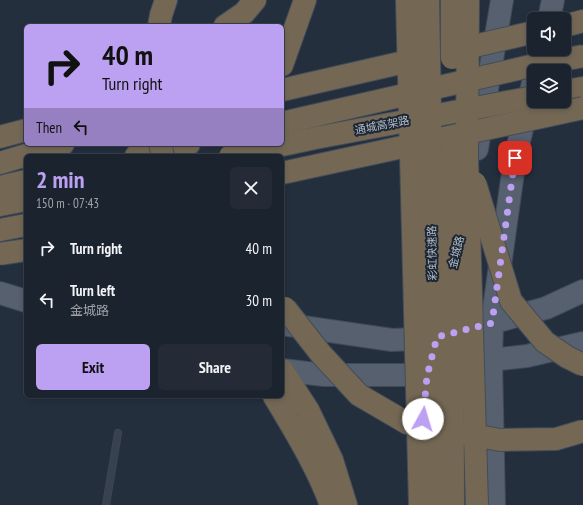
<!DOCTYPE html>
<html lang="en">
<head>
<meta charset="utf-8">
<style>
  body { margin:0; font-family:"PT Sans Narrow","Noto Sans SC",sans-serif; background:#242b36; color:#f1f3f6; height:100vh; display:flex; flex-direction:column; font-size:15px; white-space:nowrap }
  * { box-sizing:border-box; margin:0 }
  p { font-size:13px; color:#a0a4aa }
  .icon { flex:none; width:22px; height:22px; fill:none; stroke:currentColor; stroke-width:2; stroke-linecap:round; stroke-linejoin:round }
  .map { position:relative; flex:1; overflow:hidden }
  .side { position:absolute; left:24px; top:154px; width:260px; height:244px; display:flex; flex-direction:column; background:#1b232e; border-radius:6px; box-shadow:0 2px 6px #0003,0 0 0 1px #39404a }
  .side>* { flex:none }
  .banner { position:absolute; left:24px; top:24px; width:260px; height:122px; border-radius:6px; box-shadow:0 2px 6px #0003,0 0 0 1px #39404a; background:#bca0f2; color:#111; overflow:hidden }
  .tools { position:absolute; left:527px; top:12px; display:grid; gap:8px }
  .tools a { display:grid; place-items:center; width:44px; height:44px; border-radius:6px; background:#1b232e; box-shadow:0 2px 6px #0003,0 0 0 1px #39404a; font-size:20px }
  .pin { position:absolute; display:grid; place-items:center; width:34px; height:34px; color:#fff; margin:-17px; border-radius:8px; box-shadow:0 2px 6px #0006 }
  .me { position:absolute; width:44px; margin:-22px; rotate:6deg; stroke-linejoin:round; filter:drop-shadow(0 0 3px #0008) }
  .turn { display:flex; align-items:center; gap:14px; height:84px; padding:0 12px; font-size:18px }
  .turn .icon { width:52px; height:52px; stroke-width:2.5 }
  .turn b { display:block; font-size:28px; line-height:34px }
  .then { display:flex; align-items:center; height:38px; padding:0 12px; background:#0003; gap:8px; font-size:15px }
  .round { display:grid; place-items:center; flex:none; width:42px; height:42px; border-radius:6px; background:#242b36 }
  .summary { display:flex; align-items:center; justify-content:space-between; height:68px; padding:0 12px }
  h1 { font-size:24px; font-weight:700; line-height:30px; color:#bca0f2 }
  .action { display:flex; gap:8px; margin-top:auto; padding:8px 12px }
  .action a { flex:1; height:46px; border-radius:6px; background:#bca0f2; color:#111; font-size:16px; font-weight:700; line-height:46px; text-align:center }
  .action a+a { background:#242b36; color:#f1f3f6 }
  ul { padding:0; list-style:none }
  li { display:flex; align-items:center; gap:12px; height:52px; padding:0 12px }
  li div { flex:1 }
  li b { display:block; font-size:15px }
  li em { font-style:normal }
  .map>svg:first-child { display:block }
  .lines { fill:none; stroke-linecap:round; stroke-linejoin:round }
  .lane-casing { stroke:#414a57; stroke-width:8 }
  .primary-casing { stroke:#414a57; stroke-width:24 }
  .highway-casing { stroke:#434c59; stroke-width:24 }
  .lane { stroke:#38414e; stroke-width:7 }
  .primary { stroke:#56606e; stroke-width:22 }
  .highway { stroke:#746855; stroke-width:22 }
  .highway-bridge-casing { stroke:#434c59; stroke-width:24; stroke-linecap:butt }
  .highway-bridge { stroke:#746855; stroke-width:22 }
  .route { stroke:#bca0f2; stroke-width:7; stroke-dasharray:0 12.6 }
  .labels { text-anchor:middle; dominant-baseline:central; stroke-width:4; stroke-linejoin:round; paint-order:stroke }
  .street-label { font-size:11px; fill:#b4bcc9; stroke:#1d2633 }
</style>
</head>
<body>
<div class="map">
<svg width="583" height="505" viewBox="0 0 583 505">
  <rect width="100%" height="100%" fill="#242f3e"/>
  <g class="lines">
    <!-- lane casing -->
    <g class="lane-casing">
      <path id="lane" d="M106,505L118,433"/>
    </g>
    <!-- primary casing -->
    <g class="primary-casing">
      <g id="primary">
        <path d="M549,19L553,0"/>
        <path d="M536,71L541,49"/>
        <path d="M477,149L502,0"/>
        <path d="M0,293L26,301"/>
        <path d="M282,324L392,340L435,338"/>
        <path d="M480,326L546,308L583,291"/>
        <path d="M478,363L491,360L527,356L583,343"/>
        <path d="M282,370L324,375H427L434,374"/>
        <path d="M494,505L491,360L492,323L515,158L534,79"/>
      </g>
    </g>
    <!-- highway casing -->
    <g class="highway-casing">
      <g id="highway">
        <path d="M159,26L161,15L166,0"/>
        <path d="M225,26L244,13L255,0"/>
        <path d="M564,26L583,21"/>
        <path d="M282,65L305,0"/>
        <path d="M564,91L583,88"/>
        <path d="M0,137L26,130"/>
        <path d="M136,156L189,144"/>
        <path d="M0,163L63,144"/>
        <path d="M0,187L26,181"/>
        <path d="M0,205L26,200"/>
        <path d="M0,230L26,225"/>
        <path d="M282,370L308,410L332,460L346,505"/>
        <path d="M274,396C295,431 317,467 331,505"/>
      </g>
    </g>
    <!-- lane -->
    <use href="#lane" class="lane"/>
    <!-- primary -->
    <use href="#primary" class="primary"/>
    <!-- highway -->
    <use href="#highway" class="highway"/>
    <!-- highway-bridge casing -->
    <g class="highway-bridge-casing">
      <g id="highway-bridge">
        <path d="M407,0L420,505"/>
        <path d="M428,0L437,505"/>
        <path d="M452,0V58"/>
        <path d="M468,0L467,157L477,505"/>
        <path d="M453,51L534,32"/>
        <path d="M282,90L422,58"/>
        <path d="M282,123L535,65L583,56"/>
        <path d="M160,144L163,156"/>
        <path d="M452,154L453,505"/>
        <path d="M230,156L315,138L534,97"/>
        <path d="M282,173L583,108"/>
        <path d="M475,183L511,301L545,342L567,357L583,365"/>
        <path d="M0,254L26,250"/>
        <path d="M285,308L321,354L359,395L407,423L500,440L556,439L583,431"/>
      </g>
    </g>
    <!-- highway-bridge -->
    <use href="#highway-bridge" class="highway-bridge"/>
  </g>
  <g class="lines">
    <!-- route -->
    <path class="route" d="M423,419L427,376L437,337L492,323L515,158"/>
  </g>
  <g class="labels">
    <!-- street labels -->
    <g class="street-label">
      <text transform="translate(382 125) rotate(-11)">通城高架路</text>
      <text transform="translate(456 252) rotate(-76)">金城路</text>
      <text transform="translate(432 253) rotate(-91)">彩虹快速路</text>
    </g>
  </g>
</svg>
<div class="tools">
<a><svg class="icon" aria-label="sound" viewBox="0 0 24 24"><path d="M4 9h4l5-4v14l-5-4H4zM17 9q2 3 0 6"/></svg></a>
<a><svg class="icon" aria-label="layers" viewBox="0 0 24 24"><path d="M12 4l9 5-9 5-9-5zM3 14l9 5 9-5"/></svg></a>
</div>
<div class="pin" style="left:515px;top:158px;background:#d93025"><svg class="icon" aria-label="arrive" viewBox="0 0 24 24"><path d="M6 21V4h12l-3 4 3 4H6"/></svg></div>
<svg class="me" style="left:423px;top:419px" viewBox="-20 -20 40 40"><circle r="19" fill="#fff"/><path d="M0-13L10 11 0 6-10 11z" fill="#bca0f2"/></svg>
<div class="banner">
<div class="turn"><svg class="icon" aria-label="right" viewBox="0 0 24 24"><path d="M7 20v-9h11M14 6l5 5-5 5"/></svg><div><b>40 m</b>Turn right</div></div>
<div class="then">Then<svg class="icon" aria-label="left" viewBox="0 0 24 24"><path d="M17 20v-9H6M10 6l-5 5 5 5"/></svg></div>
</div>
<section class="side">
<div class="summary"><div><h1>2 min</h1><p>150 m · 07:43</p></div><a class="round"><svg class="icon" aria-label="close" viewBox="0 0 24 24"><path d="M6 6l12 12M18 6L6 18"/></svg></a></div>
<ul>
<li><svg class="icon" aria-label="right" viewBox="0 0 24 24"><path d="M7 20v-9h11M14 6l5 5-5 5"/></svg><div><b>Turn right</b></div><em>40 m</em></li>
<li><svg class="icon" aria-label="left" viewBox="0 0 24 24"><path d="M17 20v-9H6M10 6l-5 5 5 5"/></svg><div><b>Turn left</b><p>金城路</p></div><em>30 m</em></li>
</ul>
<div class="action"><a>Exit</a><a>Share</a></div>
</section>
</div>
</body>
</html>
